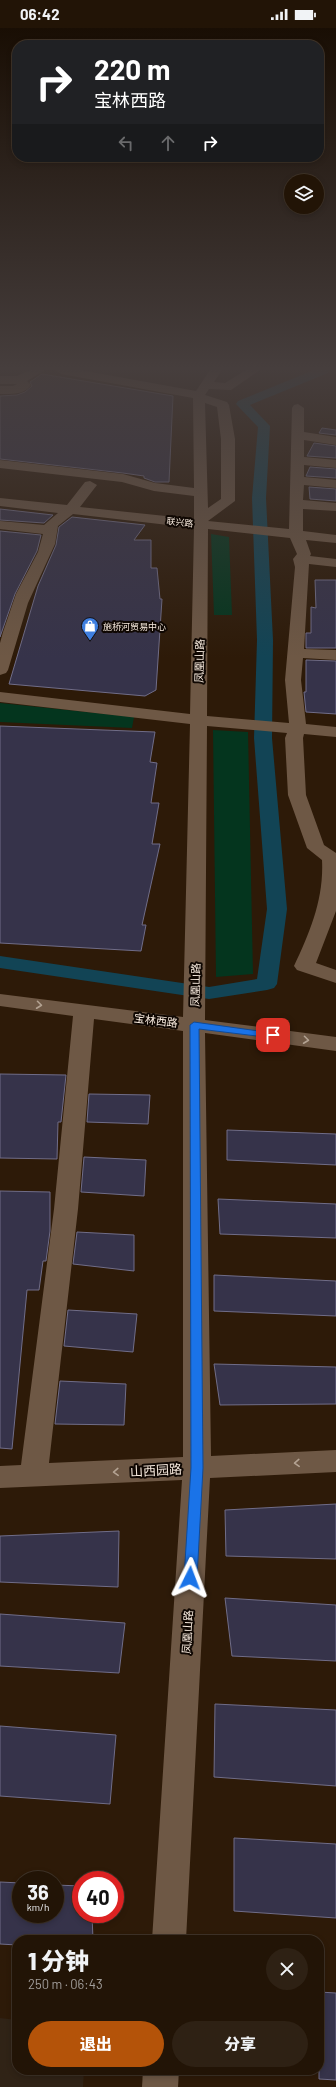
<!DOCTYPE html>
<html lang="zh">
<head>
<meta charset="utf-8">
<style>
  body { margin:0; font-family:Barlow,"Noto Sans SC",sans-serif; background:#2e2114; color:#f1f3f6; height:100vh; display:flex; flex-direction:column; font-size:15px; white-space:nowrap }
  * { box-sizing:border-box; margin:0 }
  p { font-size:13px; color:#a29e9b }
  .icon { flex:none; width:22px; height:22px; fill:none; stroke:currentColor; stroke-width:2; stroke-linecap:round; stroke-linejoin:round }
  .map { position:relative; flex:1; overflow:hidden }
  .side { position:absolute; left:12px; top:1907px; width:312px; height:140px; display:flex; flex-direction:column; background:#221406; border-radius:16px; box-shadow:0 2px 6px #0003,0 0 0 1px #3f3328 }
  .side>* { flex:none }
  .banner { position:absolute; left:12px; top:12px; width:312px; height:122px; border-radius:16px; box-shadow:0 2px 6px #0003,0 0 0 1px #3f3328; background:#202124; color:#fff; overflow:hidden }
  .tools { position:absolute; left:284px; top:146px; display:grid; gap:8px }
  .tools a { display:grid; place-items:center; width:40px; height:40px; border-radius:50%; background:#221406; box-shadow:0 2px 6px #0003,0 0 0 1px #3f3328; font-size:20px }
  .speed { position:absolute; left:12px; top:1843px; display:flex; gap:8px; font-size:20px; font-weight:700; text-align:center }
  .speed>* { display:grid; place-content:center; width:52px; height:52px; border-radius:50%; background:#221406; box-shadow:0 2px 6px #0003,0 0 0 1px #3f3328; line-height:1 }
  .speed small { font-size:10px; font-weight:400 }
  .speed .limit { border:6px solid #d22; background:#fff; color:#111 }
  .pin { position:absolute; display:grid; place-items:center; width:34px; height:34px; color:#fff; margin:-17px; border-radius:8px; box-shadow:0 2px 6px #0006 }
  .me { position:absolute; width:44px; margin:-22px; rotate:3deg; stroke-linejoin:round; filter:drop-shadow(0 0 3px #0008) }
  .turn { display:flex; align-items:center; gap:14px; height:84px; padding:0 16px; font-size:18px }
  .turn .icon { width:52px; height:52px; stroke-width:2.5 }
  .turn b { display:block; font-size:28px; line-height:34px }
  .lanes { display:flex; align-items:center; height:38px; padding:0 16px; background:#0003; justify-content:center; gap:20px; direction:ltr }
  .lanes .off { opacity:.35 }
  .round { display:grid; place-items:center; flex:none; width:42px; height:42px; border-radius:21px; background:#2e2114 }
  .headline { display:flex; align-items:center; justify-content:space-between; height:68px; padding:0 16px }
  h1 { font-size:24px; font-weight:800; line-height:30px }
  .action { display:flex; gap:8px; margin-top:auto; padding:8px 16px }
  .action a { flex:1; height:46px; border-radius:24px; background:#b45309; color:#fff; font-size:16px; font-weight:800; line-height:46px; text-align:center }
  .action a+a { background:#2e2114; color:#f1f3f6 }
  .status { display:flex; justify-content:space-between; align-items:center; height:28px; padding:0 20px; background:#221406; direction:ltr }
  .status svg { height:11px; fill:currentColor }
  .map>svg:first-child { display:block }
  .medical { fill:#302316 }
  .green { fill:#04351e }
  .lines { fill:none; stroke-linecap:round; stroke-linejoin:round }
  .canal { fill:#124455; fill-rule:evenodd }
  .building { fill:#36334a; stroke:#706d88 }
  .minor { fill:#6e5845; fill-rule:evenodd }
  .oneway { stroke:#b3a292 }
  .route { fill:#1a73e8; stroke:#114b97 }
  .labels { text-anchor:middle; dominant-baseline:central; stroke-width:4; stroke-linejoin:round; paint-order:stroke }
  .far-street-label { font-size:9px; fill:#f8ebdf; stroke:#0f0702 }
  .far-poi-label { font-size:9px; fill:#f8ebdf; stroke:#0f0702; text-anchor:start }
  .street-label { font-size:11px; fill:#f8ebdf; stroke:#0f0702 }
  .near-street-label { font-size:13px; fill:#f8ebdf; stroke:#0f0702 }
</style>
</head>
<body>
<div class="status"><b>06:42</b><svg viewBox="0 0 49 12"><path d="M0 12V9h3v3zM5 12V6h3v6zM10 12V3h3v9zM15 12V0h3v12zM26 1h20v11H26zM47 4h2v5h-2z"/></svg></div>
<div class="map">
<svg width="336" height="2059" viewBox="0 0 336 2059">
  <rect width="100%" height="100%" fill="#2d1a08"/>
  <!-- medical -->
  <path class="medical" d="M0,1990L17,1992V2042H84L83,2059H0Z"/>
  <!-- green -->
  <g class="green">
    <path d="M211,506L229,509L232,587H214Z"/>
    <path d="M0,675L134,689L132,700L0,694Z"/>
    <path d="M213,702L248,704L253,946L216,949Z"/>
  </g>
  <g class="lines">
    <!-- canal -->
    <path class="canal" d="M314,342H330L328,345L250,377L270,398L266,470L273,612L272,710L287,881L277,956L274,960L267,962L209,971L0,940V928L209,959L257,951L267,881L254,710L257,612L252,470L258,399L236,376L238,373Z"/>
  </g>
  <!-- building -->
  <g class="building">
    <path d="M42,346L173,368L169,454H155L144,450V448L123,445L0,431V368L17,367L25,364L32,358L30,354Z"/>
    <path d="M322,400L336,402V407L319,405Z"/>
    <path d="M314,415L336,418V430L307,428Z"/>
    <path d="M310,439L336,441V450L306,448Z"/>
    <path d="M309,459L336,461V473L310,471Z"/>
    <path d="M0,481L53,487L44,495L0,492Z"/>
    <path d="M72,489L145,497L134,512H151V540H157L160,571H162L156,662L145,668L9,656L38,558L56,517L59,499Z"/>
    <path d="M0,503L41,507L37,523L15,566L0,609Z"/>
    <path d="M315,552H336V620H306V605H311V579L316,580Z"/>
    <path d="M306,632L336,633V686L306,684L304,664H306Z"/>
    <path d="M0,698L155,704L150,734L157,735L151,775H159L152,816H160L142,897H146L141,923L0,915Z"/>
    <path d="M0,1046L66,1047L61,1094H58L57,1131L0,1130Z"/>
    <path d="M89,1066L150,1067L148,1096L87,1094Z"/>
    <path d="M227,1102L336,1106V1137L227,1132Z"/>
    <path d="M84,1129L146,1132L144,1168L81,1164Z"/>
    <path d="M0,1163L50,1164V1203L46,1233H43L39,1262H27L12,1421L0,1420Z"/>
    <path d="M218,1171L336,1176V1210L220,1206Z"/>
    <path d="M77,1204L134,1207V1243L73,1236Z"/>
    <path d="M214,1247L336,1253V1288L214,1283Z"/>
    <path d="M68,1282L137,1286L133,1324L64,1318Z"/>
    <path d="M214,1336L336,1339V1376L220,1377Z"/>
    <path d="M60,1353L126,1356L124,1397L55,1396Z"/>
    <path d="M336,1476V1531L226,1528L225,1482Z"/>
    <path d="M119,1503L118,1559L0,1554V1508Z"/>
    <path d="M225,1570L336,1577V1633L232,1628Z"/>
    <path d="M0,1586L125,1595L119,1645L0,1638Z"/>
    <path d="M215,1676L336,1682V1758L214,1749Z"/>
    <path d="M0,1698L116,1707L110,1776L0,1768Z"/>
    <path d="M234,1810L336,1816V1890L234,1883Z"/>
    <path d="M0,1854L21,1855V1886H55V1857L81,1858V1886H92L93,1912H17V1917L0,1916Z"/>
    <path d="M319,1964L336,1965V2052L319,2051Z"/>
  </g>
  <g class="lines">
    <!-- minor -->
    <g class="minor">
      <path d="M30,342H45L27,353L31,357C24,367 11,366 0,366V358H13L17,356H0V348H17Z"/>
      <path d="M55,342H80L196,363L210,342H222L214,354L225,355L246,342H260L231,362L209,361L205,367L227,374L229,377L235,411V473L208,493L289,501L292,380L294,377L298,376L304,380V404L336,409V417L304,412V429L336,432V440L304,437V449L336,452V460L304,457L303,472L336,475V483L303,481V503L336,507V515L306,512L311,526L310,528L336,531V539L309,536L304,621L336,622V632L303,630L301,652L306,696L336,699V709L304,706L303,710L306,767L324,817L336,825V883L316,935L336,942V955L297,942L294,938C310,904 324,871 322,832L307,820L288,767L285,710L287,705L207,698L205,992L336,1009V1023L205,1005L211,1428L336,1422V1444L210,1450L186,1912H152L182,1452L0,1460V1438L21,1437L54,1181L73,988L0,978V966L183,989L190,696L0,674V664L190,686L194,500L73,486L58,498L55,516L28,575L8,642L6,645L0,647V615L3,604L16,566L38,524L43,506L0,501V493L44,497L58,485L0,478V470L67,477L85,454L90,453L97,457L80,479L194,491V468L154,463L122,454L0,440V432L123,446L155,455L194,460L193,370L61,346ZM205,375L217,379L221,411V471L208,480ZM208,501L290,510L297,526L293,531L295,539L285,652L289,695L207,688ZM94,991L183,1003V1429L49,1435L78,1181Z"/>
      <path d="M143,2042H179L178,2059H142Z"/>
    </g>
  </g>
  <!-- one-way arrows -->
  <defs><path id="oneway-chevron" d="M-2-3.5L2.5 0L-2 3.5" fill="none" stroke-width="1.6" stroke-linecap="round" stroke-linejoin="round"/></defs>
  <g class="oneway">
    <use href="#oneway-chevron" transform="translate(39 977) rotate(7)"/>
    <use href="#oneway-chevron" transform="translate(306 1012) rotate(7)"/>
    <use href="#oneway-chevron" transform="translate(297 1435) rotate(177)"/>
    <use href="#oneway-chevron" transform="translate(116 1444) rotate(177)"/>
  </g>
  <!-- sky -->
  <linearGradient id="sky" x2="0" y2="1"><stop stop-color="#190e04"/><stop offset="0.54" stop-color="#463e3d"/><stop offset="1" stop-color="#463e3d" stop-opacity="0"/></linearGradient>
  <rect width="336" height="630" fill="url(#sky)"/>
  <!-- route -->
  <path class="route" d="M194,994L273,1005L277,1007L273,1010L199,1001L203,1440L197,1550L195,1554L190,1555L186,1554L184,1550L191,1440L190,997Z"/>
  <!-- icons -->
  <defs>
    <g id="shop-pin" transform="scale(0.9)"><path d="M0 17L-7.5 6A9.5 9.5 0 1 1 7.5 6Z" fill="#3f7fe0" stroke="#0f0702"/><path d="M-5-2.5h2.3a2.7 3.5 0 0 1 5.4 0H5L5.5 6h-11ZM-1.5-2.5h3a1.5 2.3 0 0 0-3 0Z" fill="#fff"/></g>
  </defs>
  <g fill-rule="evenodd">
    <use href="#shop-pin" x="90" y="598"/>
  </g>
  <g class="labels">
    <!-- far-street labels -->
    <g class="far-street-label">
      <text transform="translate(180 494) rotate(6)">联兴路</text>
    </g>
    <!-- far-poi labels -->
    <g class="far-poi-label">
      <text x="103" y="598">施桥河贸易中心</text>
    </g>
    <!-- street labels -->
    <g class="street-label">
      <text transform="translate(199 633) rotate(-89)">凤凰山路</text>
      <text transform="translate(195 957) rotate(-89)">凤凰山路</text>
      <text transform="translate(156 992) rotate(7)">宝林西路</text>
      <text transform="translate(187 1604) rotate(-87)">凤凰山路</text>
    </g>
    <!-- near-street labels -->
    <g class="near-street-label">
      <text transform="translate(156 1442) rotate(-3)">山西园路</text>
    </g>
  </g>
</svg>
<div class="tools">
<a><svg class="icon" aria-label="layers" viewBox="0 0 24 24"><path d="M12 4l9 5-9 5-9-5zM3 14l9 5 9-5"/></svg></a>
</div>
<div class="speed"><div>36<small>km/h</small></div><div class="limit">40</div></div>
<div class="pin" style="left:273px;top:1007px;background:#d93025"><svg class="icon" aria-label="arrive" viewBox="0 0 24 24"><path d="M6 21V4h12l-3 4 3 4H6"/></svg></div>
<svg class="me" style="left:190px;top:1550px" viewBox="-20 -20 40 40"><path d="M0-17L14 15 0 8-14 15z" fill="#1a73e8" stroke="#fff" stroke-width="4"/></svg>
<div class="banner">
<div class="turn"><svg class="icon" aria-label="right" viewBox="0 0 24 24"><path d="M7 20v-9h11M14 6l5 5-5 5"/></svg><div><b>220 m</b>宝林西路</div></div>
<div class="lanes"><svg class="icon off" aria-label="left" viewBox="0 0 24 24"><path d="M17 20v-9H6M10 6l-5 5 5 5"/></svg><svg class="icon off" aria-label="ahead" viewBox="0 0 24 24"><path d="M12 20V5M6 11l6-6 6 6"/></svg><svg class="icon" aria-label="right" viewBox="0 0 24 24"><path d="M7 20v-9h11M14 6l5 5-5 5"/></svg></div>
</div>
<section class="side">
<div class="headline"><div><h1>1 分钟</h1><p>250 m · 06:43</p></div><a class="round"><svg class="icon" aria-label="close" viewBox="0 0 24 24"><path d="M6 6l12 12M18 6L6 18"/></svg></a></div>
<div class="action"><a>退出</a><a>分享</a></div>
</section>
</div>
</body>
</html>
